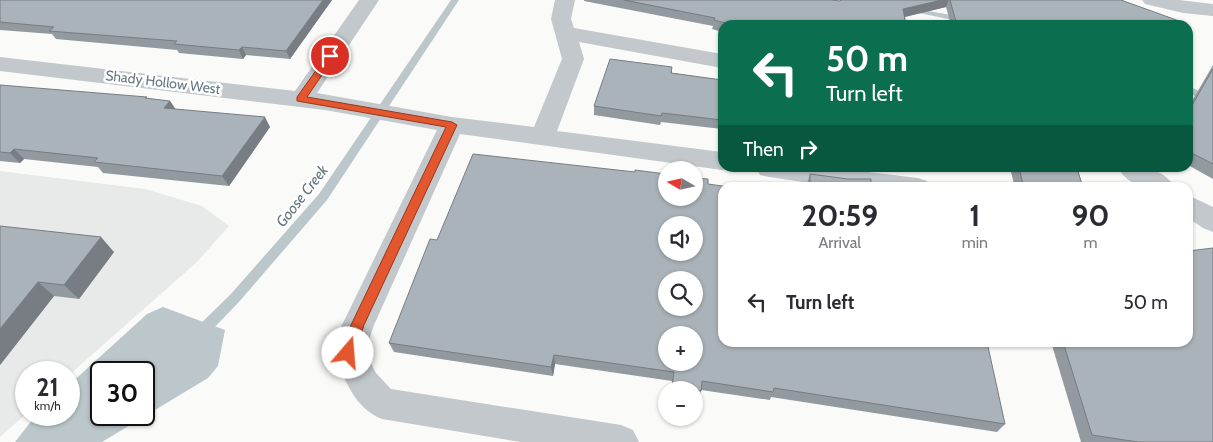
<!DOCTYPE html>
<html lang="en">
<head>
<meta charset="utf-8">
<style>
  body { margin:0; font-family:Cabin,sans-serif; background:#f7f7f7; color:#2b2b33; height:100vh; display:flex; flex-direction:column; font-size:19px; white-space:nowrap }
  * { box-sizing:border-box; margin:0 }
  p { font-size:16px; color:#7c7c81 }
  .icon { flex:none; width:28px; height:28px; fill:none; stroke:currentColor; stroke-width:2; stroke-linecap:round; stroke-linejoin:round }
  .map { position:relative; flex:1; overflow:hidden }
  .sheet { position:absolute; left:718px; top:182px; width:475px; height:165px; display:flex; flex-direction:column; background:#fff; border-radius:15px; box-shadow:0 1px 4px #0004 }
  .sheet>* { flex:none }
  .top-card { position:absolute; left:718px; top:20px; width:475px; height:152px; border-radius:15px; box-shadow:0 1px 4px #0004; background:#0b6e4f; color:#fff; overflow:hidden }
  .needle { width:32px; rotate:279deg }
  .controls { position:absolute; left:658px; top:161px; display:grid; gap:10px }
  .controls a { display:grid; place-items:center; width:45px; height:45px; border-radius:50%; background:#fff; box-shadow:0 1px 4px #0004; font-size:25px }
  .speed { position:absolute; left:15px; top:361px; display:flex; gap:10px; font-size:25px; font-weight:700; text-align:center }
  .speed>* { display:grid; place-content:center; width:65px; height:65px; border-radius:50%; background:#fff; box-shadow:0 1px 4px #0004; line-height:1 }
  .speed small { font-size:12px; font-weight:400 }
  .speed .limit { border:2px solid #111; border-radius:8px; background:#fff; color:#111 }
  .pin { position:absolute; display:grid; place-items:center; width:42px; height:42px; color:#fff; margin:-21px; border:2px solid #fff; border-radius:50%; box-shadow:0 1px 5px #0007 }
  .me { position:absolute; width:55px; margin:-28px; rotate:18deg; stroke-linejoin:round; filter:drop-shadow(0 0 4px #0008) }
  .turn { display:flex; align-items:center; gap:18px; height:105px; padding:0 25px; font-size:22px }
  .turn .icon { width:65px; height:65px; stroke-width:2.5 }
  .turn b { display:block; font-size:35px; line-height:42px }
  .then { display:flex; align-items:center; height:48px; padding:0 25px; background:#0003; gap:10px; font-size:19px }
  .eta { display:flex; justify-content:space-evenly; align-items:center; height:85px; text-align:center }
  .eta b { font-size:30px; font-weight:700; line-height:35px }
  ul { padding:0; list-style:none }
  li { display:flex; align-items:center; gap:15px; height:70px; padding:0 25px }
  li div { flex:1 }
  li b { display:block; font-size:19px }
  li em { font-style:normal }
  .map>svg:first-child { display:block }
  .built { fill:#e8e9e9 }
  .water { fill:#bbc7cb; fill-rule:evenodd }
  .lines { fill:none; stroke-linecap:round; stroke-linejoin:round }
  .stream { fill:#bbc7cb; fill-rule:evenodd }
  .minor { fill:#c3c8cc; fill-rule:evenodd }
  .wall { fill:#929a9f }
  .shaded-wall { fill:#777d82 }
  .building { fill:#aab3b9; stroke:#777d82; fill-rule:evenodd }
  .route { fill:#e4572e; stroke:#94391e }
  .labels { text-anchor:middle; dominant-baseline:central; stroke-width:5; stroke-linejoin:round; paint-order:stroke }
  .street-label { font-size:14px; fill:#657683; stroke:#fff }
  .water-label { font-size:15px; font-style:italic; fill:#60757c; stroke:#fff }
</style>
</head>
<body>
<div class="map">
<svg width="1213" height="442" viewBox="0 0 1213 442">
  <rect width="100%" height="100%" fill="#fafaf8"/>
  <!-- built -->
  <path class="built" d="M0,171L145,189L202,206L229,226L197,262L69,375V372H26V414L0,437Z"/>
  <!-- water -->
  <path class="water" d="M163,307L225,330L218,366L208,378L102,442H15L36,415H69V385L147,314ZM144,372V415H101V372Z"/>
  <g class="lines">
    <!-- stream -->
    <g class="stream">
      <path d="M451,0H459L327,200L238,303L204,338L199,340L194,338L193,334L194,330L230,295L319,194Z"/>
      <path d="M906,7L991,22L995,25H978L909,11H906Z"/>
      <path d="M1188,86L1213,97V104L1188,93Z"/>
    </g>
    <!-- minor -->
    <g class="minor">
      <path d="M359,0H379L317,93L452,117L534,127L562,59L551,19L555,0H575L571,19L574,28L722,54V68L579,42L584,59L557,131L722,152V168H731L722,170L460,134L374,325L365,352L376,373L391,389L621,425L633,430L639,442H520L382,419C354,408 345,379 333,353L342,325L437,130L325,110L0,71V57L295,91Z"/>
      <path d="M1142,0H1179L1213,4V16L1183,13L1145,4Z"/>
      <path d="M756,168H835L918,178L927,181L931,188H844L769,177L760,175Z"/>
      <path d="M1118,168C1138,165 1164,167 1175,188C1153,188 1131,190 1118,168Z"/>
      <path d="M1188,195L1213,207V232L1203,228L1188,218Z"/>
    </g>
  </g>
  <!-- wall -->
  <g class="wall">
    <path d="M0,0H332L290,59L246,55L243,59L179,53L177,50L56,39L52,34L0,30Z"/>
    <path d="M584,0H832L840,1L841,0H1121L1181,25H951L946,7L905,17L906,25H722V32L712,29L713,26L584,1Z"/>
    <path d="M1213,65V179L1188,165V108Z"/>
    <path d="M672,67V73L722,80V129L661,122L660,125L594,115V106Z"/>
    <path d="M0,85L170,101L175,109L270,127L229,186L103,173L98,167L24,159L20,163L0,161Z"/>
    <path d="M847,168H867L866,170Z"/>
    <path d="M1010,168H1077L1083,188H1015Z"/>
    <path d="M635,172L708,184L1005,424L997,432L771,397L770,400L701,390L699,400L694,399V390H671L672,381L555,364L553,376L394,352L389,343L437,240Z"/>
    <path d="M810,174L871,188H807V184Z"/>
    <path d="M0,226L114,252L79,299L54,296L0,365Z"/>
    <path d="M1051,342H1188L1213,442H1081Z"/>
  </g>
  <!-- shaded-wall -->
  <g class="shaded-wall">
    <path d="M323,0H332L290,59L286,51Z"/>
    <path d="M942,0H949L946,7L900,18L903,9Z"/>
    <path d="M242,47L246,55L243,59L239,50Z"/>
    <path d="M170,101L177,111L164,108Z"/>
    <path d="M265,117L270,127L229,186L222,176Z"/>
    <path d="M14,149L24,159L20,163L10,153Z"/>
    <path d="M101,237L114,252L79,299L64,285Z"/>
    <path d="M38,282L54,296L0,365V329Z"/>
    <path d="M554,355L555,364L553,376L551,367Z"/>
  </g>
  <!-- building -->
  <g class="building">
    <path d="M0,0H323L286,51L242,47L239,50L174,44L177,41L49,31L54,27L0,22Z"/>
    <path d="M624,0H832L840,1L841,0H942L903,9L906,25H734L714,20L715,18Z"/>
    <path d="M950,0H1121L1182,22L1181,25H957Z"/>
    <path d="M610,59L672,67L671,73L722,80V120L662,113L661,116L594,106Z"/>
    <path d="M1213,69V164L1188,151V112Z"/>
    <path d="M0,85L147,97L145,98L170,101L164,108L265,117L222,176L94,162L98,158L14,149L10,153L0,152Z"/>
    <path d="M473,154L635,172V170L666,174V198H694V178L708,179V184L737,188H722V342H987L1005,424L774,388L773,392L702,381L701,391L672,387L674,372L554,355L551,367L389,343L430,239L437,240ZM666,225H694V252H666ZM666,280H694V308H666ZM666,335H694V362H666Z"/>
    <path d="M1019,168H1077L1083,188H1024Z"/>
    <path d="M810,174L848,179H871V188H810Z"/>
    <path d="M0,226L101,237L64,285L38,282L0,329Z"/>
    <path d="M1213,248V442H1138L1092,435L1063,342H1188V251Z"/>
  </g>
  <!-- route -->
  <path class="route" d="M330,54L335,56L307,97L452,122L457,125L364,325L355,353L353,357L348,359L344,357L342,353L351,325L446,127L297,101V97L327,55Z"/>
  <g class="labels">
    <!-- street labels -->
    <g class="street-label">
      <text transform="translate(163 82) rotate(7)">Shady Hollow West</text>
    </g>
    <!-- water labels -->
    <g class="water-label">
      <text transform="translate(302 196) rotate(-52)">Goose Creek</text>
    </g>
  </g>
</svg>
<div class="controls">
<a><svg class="needle" viewBox="-14 -14 28 28"><path d="M0-13l5 13h-10z" fill="#e53935"/><path d="M0 13l5-13h-10z" fill="#7c7c81"/></svg></a>
<a><svg class="icon" aria-label="sound" viewBox="0 0 24 24"><path d="M4 9h4l5-4v14l-5-4H4zM17 9q2 3 0 6"/></svg></a>
<a><svg class="icon" aria-label="search" viewBox="0 0 24 24"><circle cx="10" cy="10" r="6"/><path d="M15 15l6 6"/></svg></a>
<a>+</a>
<a>−</a>
</div>
<div class="speed"><div>21<small>km/h</small></div><div class="limit">30</div></div>
<div class="pin" style="left:330px;top:56px;background:#d93025"><svg class="icon" aria-label="arrive" viewBox="0 0 24 24"><path d="M6 21V4h12l-3 4 3 4H6"/></svg></div>
<svg class="me" style="left:348px;top:353px" viewBox="-20 -20 40 40"><circle r="19" fill="#fff"/><path d="M0-13L10 11 0 6-10 11z" fill="#e4572e"/></svg>
<div class="top-card">
<div class="turn"><svg class="icon" aria-label="left" viewBox="0 0 24 24"><path d="M17 20v-9H6M10 6l-5 5 5 5"/></svg><div><b>50 m</b>Turn left</div></div>
<div class="then">Then<svg class="icon" aria-label="right" viewBox="0 0 24 24"><path d="M7 20v-9h11M14 6l5 5-5 5"/></svg></div>
</div>
<section class="sheet">
<div class="eta">
<div><b>20:59</b><p>Arrival</p></div>
<div><b>1</b><p>min</p></div>
<div><b>90</b><p>m</p></div>
</div>
<ul>
<li><svg class="icon" aria-label="left" viewBox="0 0 24 24"><path d="M17 20v-9H6M10 6l-5 5 5 5"/></svg><div><b>Turn left</b></div><em>50 m</em></li>
</ul>
</section>
</div>
</body>
</html>
